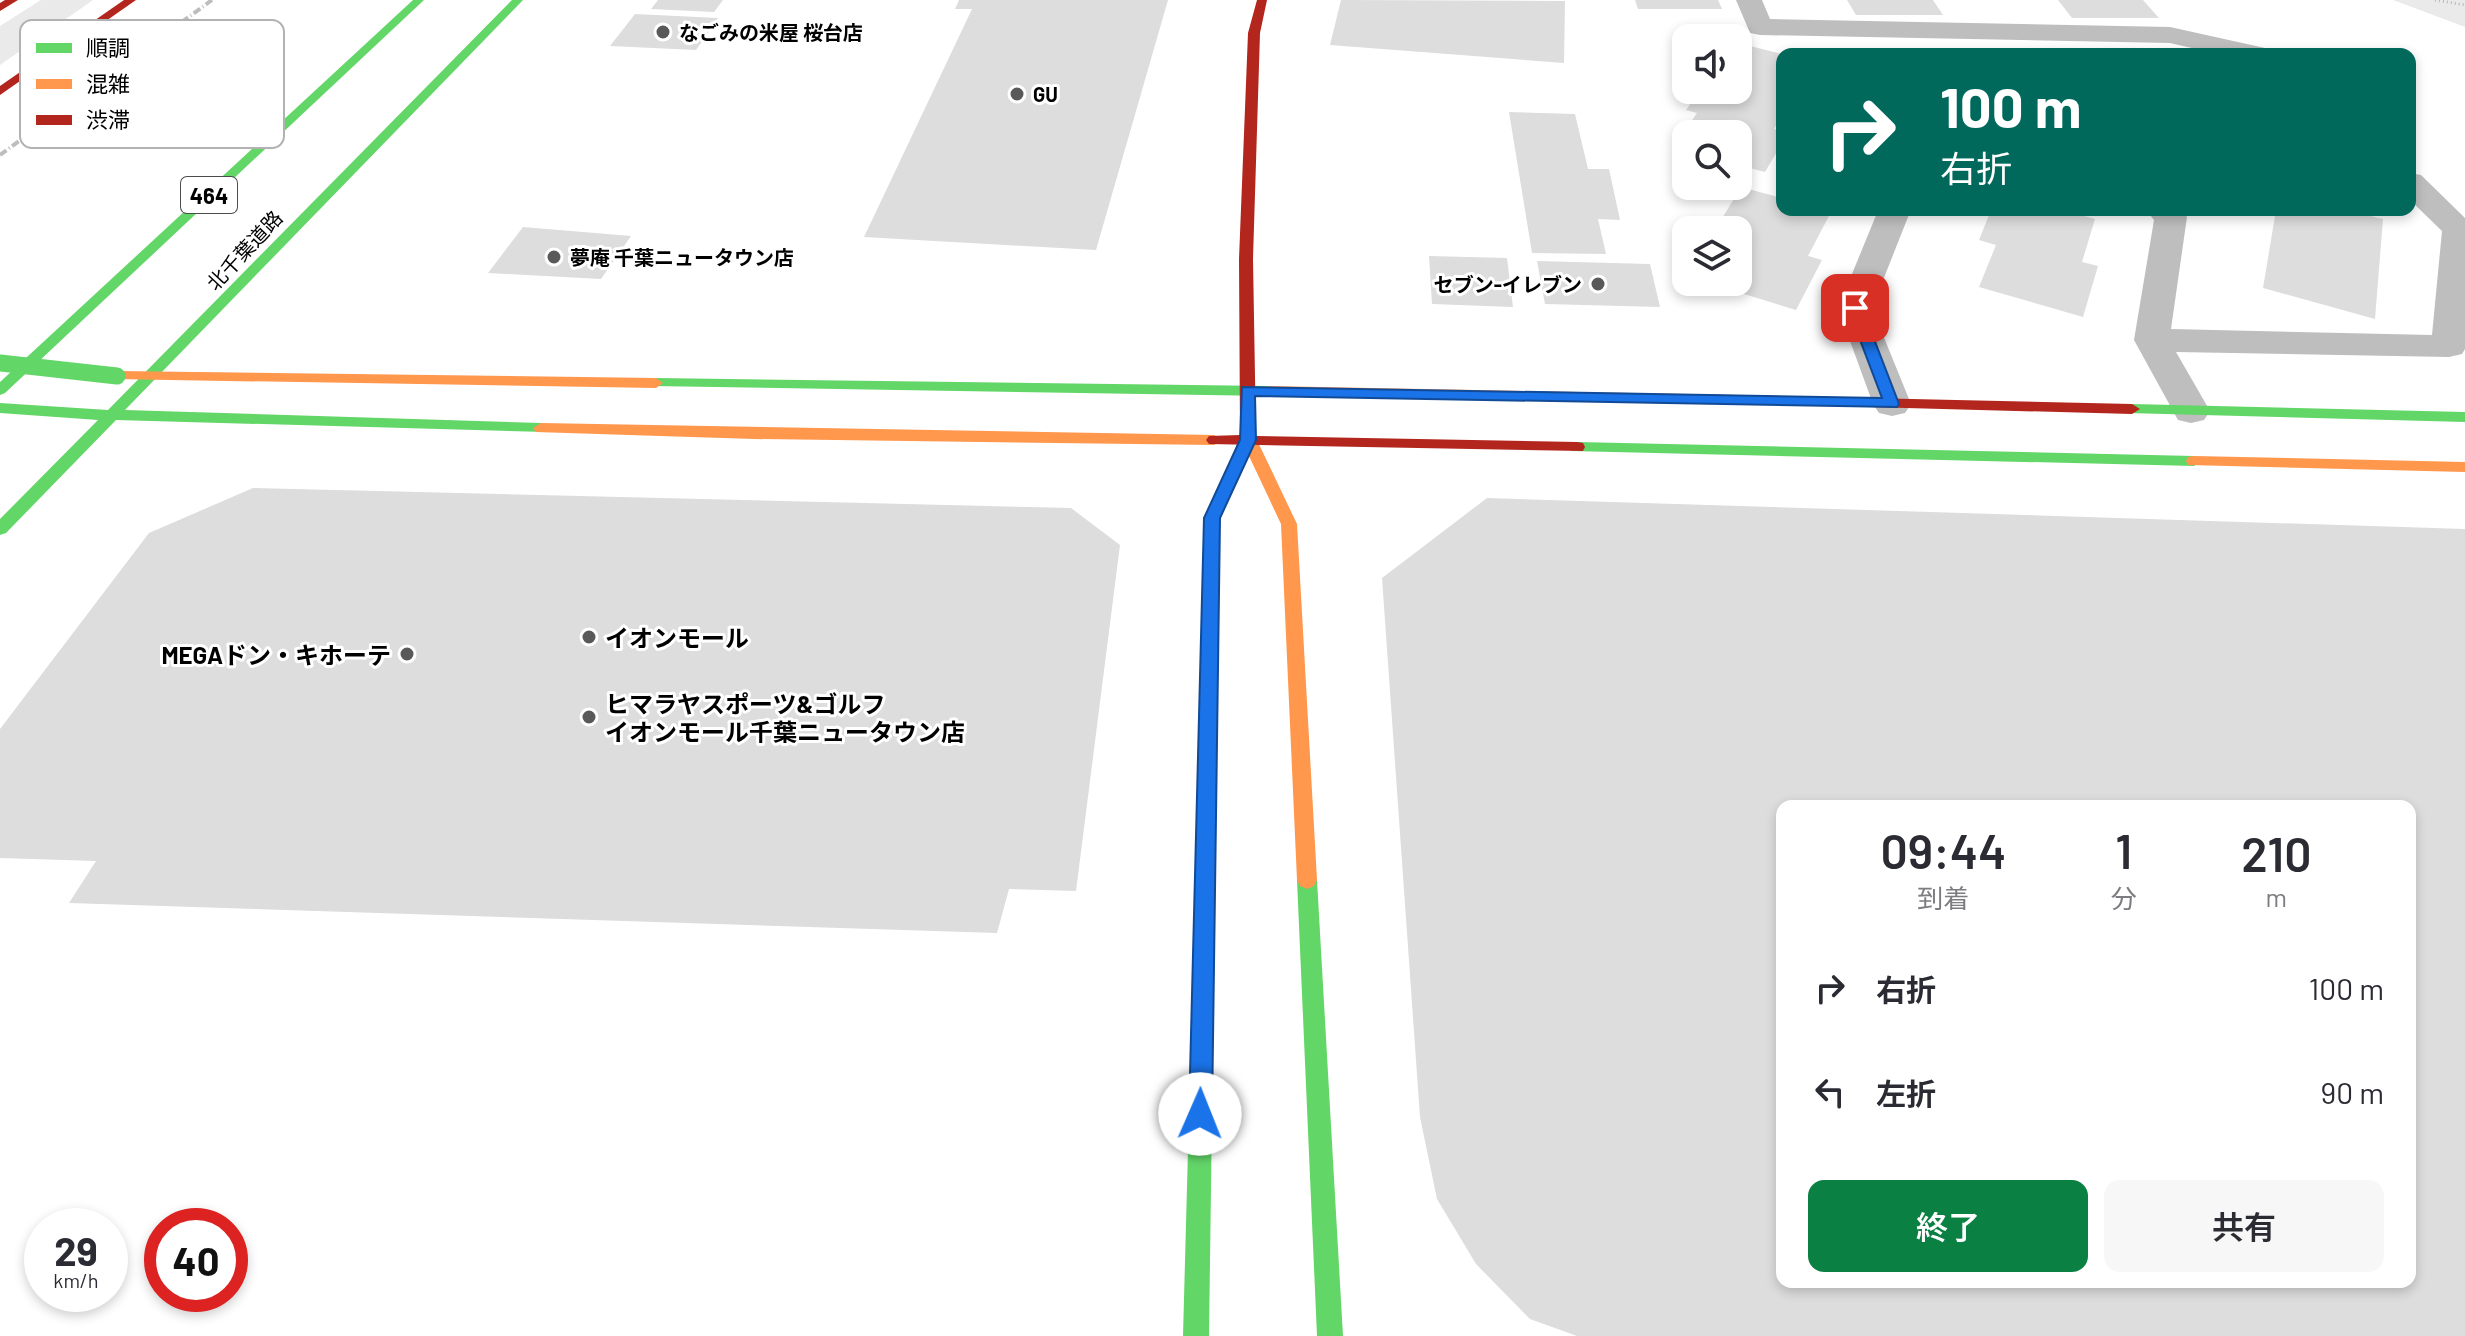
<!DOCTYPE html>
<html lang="ja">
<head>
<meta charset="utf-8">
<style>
  body { margin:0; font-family:Barlow,"Noto Sans JP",sans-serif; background:#f7f7f7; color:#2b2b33; height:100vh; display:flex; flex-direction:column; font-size:30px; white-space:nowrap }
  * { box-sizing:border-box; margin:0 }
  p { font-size:26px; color:#7c7c81 }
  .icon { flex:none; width:44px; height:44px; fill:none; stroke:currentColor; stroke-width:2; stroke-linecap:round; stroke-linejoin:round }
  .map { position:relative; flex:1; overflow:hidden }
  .details { position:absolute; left:1776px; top:800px; width:640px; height:488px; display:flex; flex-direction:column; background:#fff; border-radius:16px; box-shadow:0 4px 12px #0003 }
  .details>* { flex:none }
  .hud { position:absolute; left:1776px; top:48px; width:640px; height:168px; border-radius:16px; box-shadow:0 4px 12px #0003; background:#00695c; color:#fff; overflow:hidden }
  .fabs { position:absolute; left:1672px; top:24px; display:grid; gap:16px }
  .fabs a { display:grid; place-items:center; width:80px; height:80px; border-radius:16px; background:#fff; box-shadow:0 4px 12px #0003; font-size:40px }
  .speed { position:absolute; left:24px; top:1208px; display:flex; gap:16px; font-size:40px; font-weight:700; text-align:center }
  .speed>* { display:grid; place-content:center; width:104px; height:104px; border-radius:50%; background:#fff; box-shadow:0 4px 12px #0003; line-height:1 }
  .speed small { font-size:20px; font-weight:400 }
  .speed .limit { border:12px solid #d22; background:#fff; color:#111 }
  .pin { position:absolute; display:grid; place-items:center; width:68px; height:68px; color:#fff; margin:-34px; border-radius:16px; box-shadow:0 4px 12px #0006 }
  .me { position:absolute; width:88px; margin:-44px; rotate:1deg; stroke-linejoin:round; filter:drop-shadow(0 0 6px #0008) }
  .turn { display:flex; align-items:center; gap:28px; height:168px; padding:0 32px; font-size:36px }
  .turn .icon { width:104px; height:104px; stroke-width:2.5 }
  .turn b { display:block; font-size:56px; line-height:68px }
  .eta { display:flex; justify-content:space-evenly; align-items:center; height:136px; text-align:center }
  .eta b { font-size:48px; font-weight:600; line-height:56px }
  .primary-button { display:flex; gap:16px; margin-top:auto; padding:16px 32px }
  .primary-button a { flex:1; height:92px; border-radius:16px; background:#0b8043; color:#fff; font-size:32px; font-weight:600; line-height:92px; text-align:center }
  .primary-button a+a { background:#f7f7f7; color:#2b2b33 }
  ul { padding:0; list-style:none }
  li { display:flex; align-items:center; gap:24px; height:104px; padding:0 32px }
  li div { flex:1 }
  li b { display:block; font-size:30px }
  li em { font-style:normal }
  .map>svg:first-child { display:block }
  .green { fill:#eaeaea }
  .building { fill:#ddd; fill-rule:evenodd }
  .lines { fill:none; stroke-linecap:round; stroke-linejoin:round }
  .path { stroke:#b8b8b8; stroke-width:3; stroke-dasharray:1 3; stroke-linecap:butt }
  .street { fill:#bebebe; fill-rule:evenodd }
  .fast { fill:#63d668; fill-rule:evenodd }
  .slow { fill:#ff974d; fill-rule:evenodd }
  .jam { fill:#b3261e; fill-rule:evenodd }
  .rail { stroke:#bdbdbd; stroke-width:4; stroke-dasharray:8 3 1 3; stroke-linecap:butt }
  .fast-bridge { stroke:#63d668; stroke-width:17 }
  .route { fill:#1a73e8; stroke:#114b97; stroke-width:2 }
  .poi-dot { fill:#595959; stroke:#fff; stroke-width:3 }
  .labels { text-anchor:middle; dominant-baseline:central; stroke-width:6; stroke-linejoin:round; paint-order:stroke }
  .far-poi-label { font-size:20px; font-weight:bold; fill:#000; stroke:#fff; text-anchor:start }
  .far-street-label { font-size:20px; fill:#000; stroke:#fff }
  .shield { fill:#fff; stroke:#4c4c4c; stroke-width:2 }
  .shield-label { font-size:22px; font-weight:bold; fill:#000 }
  .poi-label { font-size:24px; font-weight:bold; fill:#000; stroke:#fff; text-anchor:start }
  .key { fill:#fff; stroke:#b2b2b2; stroke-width:2 }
  .key-label { font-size:22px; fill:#000 }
</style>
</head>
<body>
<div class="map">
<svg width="2465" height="1336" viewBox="0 0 2465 1336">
  <rect width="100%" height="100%" fill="#fff"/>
  <!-- green -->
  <g class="green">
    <path d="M41,0H93L0,65V26Z"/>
    <path d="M2393,0H2465V27Z"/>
  </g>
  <!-- building -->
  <g class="building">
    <path d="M658,0H723L714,12L651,9Z"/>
    <path d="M959,0H1168L1096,250L864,237L972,9H955Z"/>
    <path d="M1341,0L1565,1L1564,63L1330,45Z"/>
    <path d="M1635,0H1718L1722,9H1638Z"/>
    <path d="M1847,0H1933L1943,15H1856Z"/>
    <path d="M2058,0H2143L2159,18H2072Z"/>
    <path d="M635,14L718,18L696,50L610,46Z"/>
    <path d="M1738,43L1782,54V87L1779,92L1782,93V116L1774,129L1782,131V143L1765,172L1738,165V134H1686V150L1674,147L1697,113L1686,110L1700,90H1738Z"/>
    <path d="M1509,112L1575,114L1588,169H1609L1620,220L1598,219L1606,254L1532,253Z"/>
    <path d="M1741,187L1782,198V210L1831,212L1808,256L1822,260L1796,310L1708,283L1738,282V230H1715Z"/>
    <path d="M1991,210H2062L2095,219L2082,262L2098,266L2083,317L1979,287L1996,245L1979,240Z"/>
    <path d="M2276,210H2346L2383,219L2375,319L2263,288Z"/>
    <path d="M523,227L631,236L601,279L488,273Z"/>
    <path d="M1429,256L1507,258L1513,307L1432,304Z"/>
    <path d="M1537,261L1650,264L1660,307L1545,304Z"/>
    <path d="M253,488L1071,508L1120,545L1076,891L1009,889L997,933L69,903L96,861L0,858V729L149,533Z"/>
    <path d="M1487,498L2465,529V1336H1577L1530,1319L1476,1264L1437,1199L1420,1117L1382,578ZM1782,806H2410V1282H1782Z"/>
  </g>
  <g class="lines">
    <!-- path -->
    <path class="path" d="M2435,0L2465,5"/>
    <!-- street -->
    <g class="street">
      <path d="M1736,0H1762L1770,19L2170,27L2265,48L2269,54H2218L2170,43L1760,35L1750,33Z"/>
      <path d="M2410,173L2421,175L2465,218V349L2462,354L2449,357L2176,352L2210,411L2204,420L2191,423L2178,420L2134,340L2154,220L2146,210H2182L2187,217L2171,329L2432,335L2442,231L2410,200Z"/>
      <path d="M1875,210L1910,212L1872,308L1911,404L1905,413L1892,416L1879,413L1873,404L1838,308L1877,213Z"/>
    </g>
    <!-- fast -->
    <g class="fast">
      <path d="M413,0H424L5,393L0,395V382Z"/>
      <path d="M512,0H523L125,410L541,423L549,428L546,432L116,420L6,533L0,535V519L98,420L0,413V403L108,410Z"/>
      <path d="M656,378L1269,386L1277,391L1269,396L651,386L649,383Z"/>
      <path d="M2132,404L2465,412V422L2127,413L2124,409Z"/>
      <path d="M1577,442L2194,456L2202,461L2194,466L1571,451L1569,447L1571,443Z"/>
      <path d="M1307,871L1314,874L1317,880L1343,1336H1317L1297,880L1300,874Z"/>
      <path d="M1205,880L1212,883L1215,889L1209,1336H1183L1195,889L1198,883Z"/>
    </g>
    <!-- slow -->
    <g class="slow">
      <path d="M117,371L656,378L663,383L656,388L112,379V373Z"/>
      <path d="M1269,386L1686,394L1694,399L1686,404L1264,394V388Z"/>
      <path d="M541,423L1214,435L1222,440L1214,445L754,439L536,432L533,428Z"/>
      <path d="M1248,433L1256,438L1297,524L1317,880L1314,886L1307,889L1300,886L1297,880L1281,524L1249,456L1220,518L1215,889L1212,895L1205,898L1198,895L1195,889L1204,518L1240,438Z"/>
      <path d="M2194,456L2465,462V472L2188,465L2186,461L2188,457Z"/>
    </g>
    <!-- jam -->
    <g class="jam">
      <path d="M5,0H18L0,11V3Z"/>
      <path d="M124,0H136L0,95V86Z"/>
      <path d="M1257,0H1267L1260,33L1253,259L1256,436L1577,442L1583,443L1585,447L1583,451L1209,444L1206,440L1209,436L1240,435L1239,259L1248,33Z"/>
      <path d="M1686,394L2132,404L2140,409L2132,414L1681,402V396Z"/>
    </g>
    <!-- rail -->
    <path class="rail" d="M0,155L212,0"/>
    <!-- fast-bridge -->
    <path class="fast-bridge" d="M0,363L117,376"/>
  </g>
  <!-- route -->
  <path class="route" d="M1855,303L1862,308L1899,404L1897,407L1255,396L1256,440L1220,518L1212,1114L1208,1122L1200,1125L1192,1122L1189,1114L1204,518L1240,440L1242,387L1882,398L1848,308Z"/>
  <!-- markers -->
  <g class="poi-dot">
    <circle cx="663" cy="32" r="8"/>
    <circle cx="1017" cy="94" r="8"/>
    <circle cx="554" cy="257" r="8"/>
    <circle cx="1598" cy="284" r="8"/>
    <circle cx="589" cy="637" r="8"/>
    <circle cx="407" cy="654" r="8"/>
    <circle cx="589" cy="717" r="8"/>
  </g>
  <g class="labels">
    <!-- far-poi labels -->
    <g class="far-poi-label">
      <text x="679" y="32">なごみの米屋 桜台店</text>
      <text x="1033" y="94">GU</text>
      <text x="570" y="257">夢庵 千葉ニュータウン店</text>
      <text x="1582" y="284" text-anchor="end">セブン-イレブン</text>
    </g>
    <!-- far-street labels -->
    <g class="far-street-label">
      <text transform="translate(244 250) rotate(-47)">北千葉道路</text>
    </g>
    <!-- shield labels -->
    <rect class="shield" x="181" y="177" width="56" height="36" rx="6"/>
    <g class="shield-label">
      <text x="209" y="195">464</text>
    </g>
    <!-- poi labels -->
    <g class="poi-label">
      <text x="605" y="637">イオンモール</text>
      <text x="391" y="654" text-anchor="end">MEGAドン・キホーテ</text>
      <text x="605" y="703">ヒマラヤスポーツ&amp;ゴルフ<tspan x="605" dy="28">イオンモール千葉ニュータウン店</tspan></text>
    </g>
  </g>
  <!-- legend -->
  <rect x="20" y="20" width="264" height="128" rx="12" class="key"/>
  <rect x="36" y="43" width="36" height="10" fill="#63d668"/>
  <rect x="36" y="79" width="36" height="10" fill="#ff974d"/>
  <rect x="36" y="115" width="36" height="10" fill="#b3261e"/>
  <g class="key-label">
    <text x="86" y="56">順調</text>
    <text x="86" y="92">混雑</text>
    <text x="86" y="128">渋滞</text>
  </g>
</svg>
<div class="fabs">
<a><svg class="icon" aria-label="sound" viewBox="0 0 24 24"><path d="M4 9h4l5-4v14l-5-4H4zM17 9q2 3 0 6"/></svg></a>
<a><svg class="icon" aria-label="search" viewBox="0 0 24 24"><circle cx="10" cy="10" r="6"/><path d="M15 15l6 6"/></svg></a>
<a><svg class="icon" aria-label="layers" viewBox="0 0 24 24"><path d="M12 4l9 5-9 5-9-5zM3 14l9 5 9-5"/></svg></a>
</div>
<div class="speed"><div>29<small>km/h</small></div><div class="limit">40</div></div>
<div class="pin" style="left:1855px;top:308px;background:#d93025"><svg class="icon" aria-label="arrive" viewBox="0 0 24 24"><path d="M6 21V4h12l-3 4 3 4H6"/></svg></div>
<svg class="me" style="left:1200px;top:1114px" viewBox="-20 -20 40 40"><circle r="19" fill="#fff"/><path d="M0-13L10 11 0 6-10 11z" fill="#1a73e8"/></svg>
<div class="hud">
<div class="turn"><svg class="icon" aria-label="right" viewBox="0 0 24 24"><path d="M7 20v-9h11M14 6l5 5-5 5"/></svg><div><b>100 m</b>右折</div></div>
</div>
<section class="details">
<div class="eta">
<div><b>09:44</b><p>到着</p></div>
<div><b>1</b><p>分</p></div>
<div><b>210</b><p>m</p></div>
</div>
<ul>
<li><svg class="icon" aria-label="right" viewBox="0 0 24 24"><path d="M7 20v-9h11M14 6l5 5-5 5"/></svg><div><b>右折</b></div><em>100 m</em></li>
<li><svg class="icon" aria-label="left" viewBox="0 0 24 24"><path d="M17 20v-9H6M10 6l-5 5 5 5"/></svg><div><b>左折</b></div><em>90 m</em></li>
</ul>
<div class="primary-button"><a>終了</a><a>共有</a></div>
</section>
</div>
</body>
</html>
